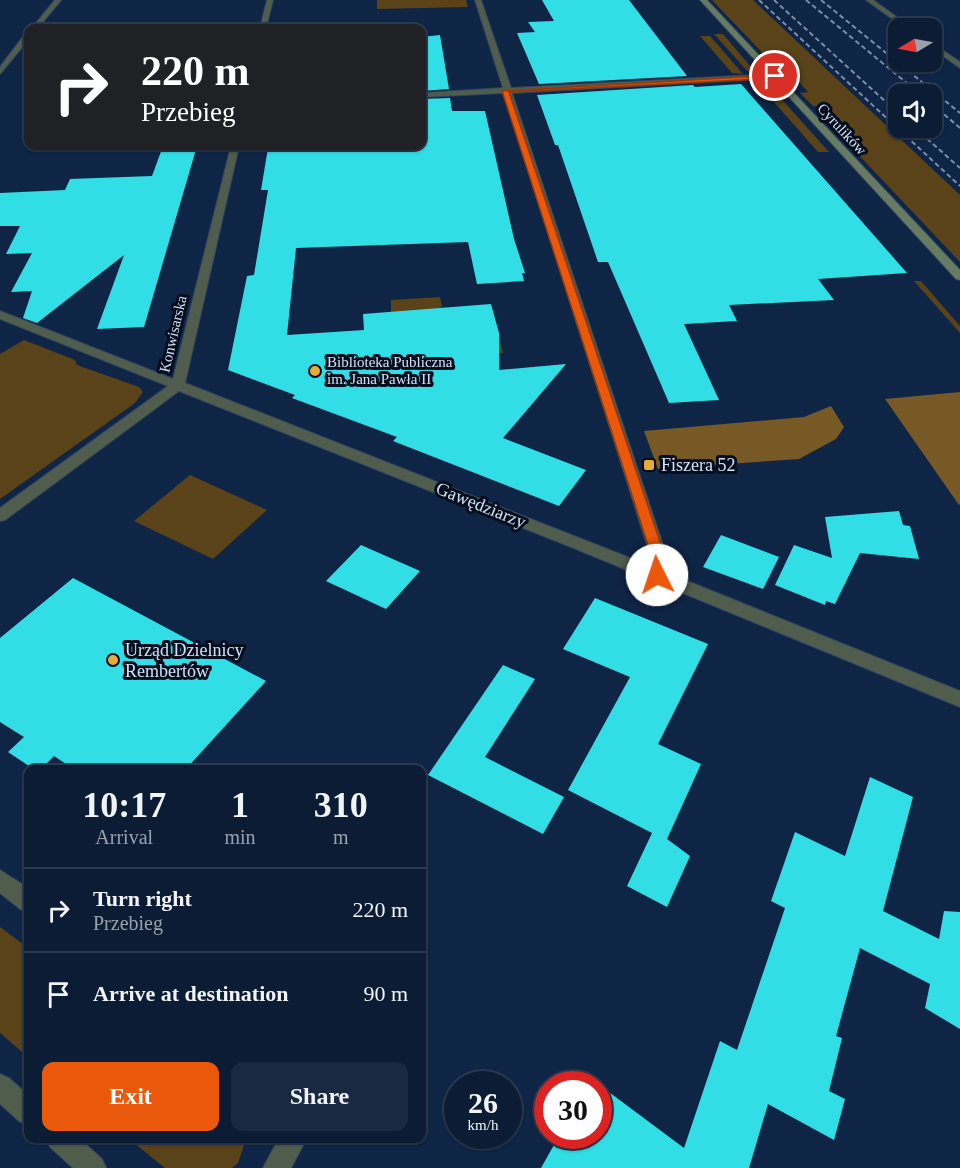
<!DOCTYPE html>
<html lang="en">
<head>
<meta charset="utf-8">
<style>
  body { margin:0; font-family:Georgia,serif; background:#192940; color:#f1f3f6; height:100vh; display:flex; flex-direction:column; font-size:22px; white-space:nowrap }
  * { box-sizing:border-box; margin:0 }
  p { font-size:20px; color:#9aa1ac }
  .icon { flex:none; width:33px; height:33px; fill:none; stroke:currentColor; stroke-width:2; stroke-linecap:round; stroke-linejoin:round }
  .map { position:relative; flex:1; overflow:hidden }
  .panel { position:absolute; left:24px; top:765px; width:402px; height:378px; display:flex; flex-direction:column; background:#0b1c34; border-radius:12px; box-shadow:0 2px 4px #0004,0 0 0 2px #2b3a4f }
  .panel>* { flex:none }
  .hud { position:absolute; left:24px; top:24px; width:402px; height:126px; border-radius:12px; box-shadow:0 2px 4px #0004,0 0 0 2px #2b3a4f; background:#202124; color:#fff; overflow:hidden }
  .needle { width:39px; rotate:260deg }
  .tools { position:absolute; left:888px; top:18px; display:grid; gap:12px }
  .tools a { display:grid; place-items:center; width:54px; height:54px; border-radius:12px; background:#0b1c34; box-shadow:0 2px 4px #0004,0 0 0 2px #2b3a4f; font-size:30px }
  .speed { position:absolute; left:444px; top:1071px; display:flex; gap:12px; font-size:30px; font-weight:700; text-align:center }
  .speed>* { display:grid; place-content:center; width:78px; height:78px; border-radius:50%; background:#0b1c34; box-shadow:0 2px 4px #0004,0 0 0 2px #2b3a4f; line-height:1 }
  .speed small { font-size:15px; font-weight:400 }
  .speed .limit { border:9px solid #d22; background:#fff; color:#111 }
  .pin { position:absolute; display:grid; place-items:center; width:51px; height:51px; color:#fff; margin:-26px; border:3px solid #fff; border-radius:50%; box-shadow:0 2px 6px #0007 }
  .me { position:absolute; width:66px; margin:-33px; rotate:356deg; stroke-linejoin:round; filter:drop-shadow(0 0 4px #0008) }
  .turn { display:flex; align-items:center; gap:21px; height:126px; padding:0 18px; font-size:27px }
  .turn .icon { width:78px; height:78px; stroke-width:2.5 }
  .turn b { display:block; font-size:42px; line-height:51px }
  .eta { display:flex; justify-content:space-evenly; align-items:center; height:102px; text-align:center }
  .eta b { font-size:36px; font-weight:700; line-height:42px }
  .action { display:flex; gap:12px; margin-top:auto; padding:12px 18px }
  .action a { flex:1; height:69px; border-radius:12px; background:#ea580c; color:#fff; font-size:24px; font-weight:700; line-height:69px; text-align:center }
  .action a+a { background:#192940; color:#f1f3f6 }
  ul { padding:0; list-style:none }
  li { display:flex; align-items:center; gap:18px; height:84px; padding:0 18px; border-top:2px solid #2b3a4f }
  li div { flex:1 }
  li b { display:block; font-size:22px }
  li em { font-style:normal }
  .map>svg:first-child { display:block }
  .green { fill:#5a4319 }
  .forest { fill:#765924 }
  .building { fill:#31dee5 }
  .lines { fill:none; stroke-linecap:round; stroke-linejoin:round }
  .minor-casing { stroke:#2e4362; stroke-width:2 }
  .tertiary-casing { stroke:#2e4362; stroke-width:2 }
  .secondary-casing { stroke:#2e4362; stroke-width:2 }
  .minor { fill:#505d4c; fill-rule:evenodd }
  .tertiary { fill:#505d4c; fill-rule:evenodd }
  .secondary { fill:#677b62; fill-rule:evenodd }
  .rail { stroke:#7b8da8; stroke-width:2; stroke-dasharray:5 3; stroke-linecap:butt }
  .route { fill:#ea580c; stroke:#983908; stroke-width:1.5 }
  .poi-dot { fill:#e8ab37; stroke:#060e1d; stroke-width:2 }
  .labels { text-anchor:middle; dominant-baseline:central; stroke-width:6; stroke-linejoin:round; paint-order:stroke }
  .far-street-label { font-size:15px; fill:#d3e1f7; stroke:#060e1d }
  .far-poi-label { font-size:15px; fill:#d3e1f7; stroke:#060e1d; text-anchor:start }
  .poi-label { font-size:18px; fill:#d3e1f7; stroke:#060e1d; text-anchor:start }
  .street-label { font-size:18px; fill:#d3e1f7; stroke:#060e1d }
</style>
</head>
<body>
<div class="map">
<svg width="960" height="1168" viewBox="0 0 960 1168">
  <rect width="100%" height="100%" fill="#0f2546"/>
  <!-- green -->
  <g class="green">
    <path d="M377,0H466L468,7L377,9Z"/>
    <path d="M712,0H753L960,195V262L818,112L830,110L827,106H813L800,93L808,92L783,65H774Z"/>
    <path d="M714,34H723L756,73L750,74Z"/>
    <path d="M700,36H710L743,74L732,73Z"/>
    <path d="M767,94H777L829,152H818Z"/>
    <path d="M914,281H921L960,326V333Z"/>
    <path d="M440,297L442,307L440,308L499,335L503,353L391,361V300Z"/>
    <path d="M24,340L75,360L77,365L139,387L143,392L135,403L0,499V354Z"/>
    <path d="M190,475L267,510L213,559L134,521Z"/>
    <path d="M0,927L28,948V1057L0,1033Z"/>
    <path d="M129,1139H246L238,1163L232,1168H165Z"/>
  </g>
  <!-- forest -->
  <g class="forest">
    <path d="M960,392V504L959,505L885,399Z"/>
    <path d="M831,406L844,427L836,439L799,459L658,469L644,431L804,417Z"/>
  </g>
  <!-- building -->
  <g class="building">
    <path d="M542,0H629L687,76L539,84L517,33L535,32L528,22L554,21Z"/>
    <path d="M440,35L449,89L422,91V37Z"/>
    <path d="M741,84L907,273L818,279L834,300L729,305L737,321L684,324L719,400L669,403L608,262H598L558,145H555L537,95L693,85L695,87Z"/>
    <path d="M450,98L452,111H485L514,239L525,273H522L524,281L477,284L468,242L296,248L287,335L364,330L363,314L491,304L499,333V370L566,364L503,438L586,470L559,506L393,441L397,437L292,398L295,395L228,370L247,276L254,275L268,190H261L268,148L422,146V99Z"/>
    <path d="M163,146H197L144,327L97,329L124,255L37,323L23,318L32,291L11,292L32,253L6,254L20,226H0V193L65,190L70,179L152,176Z"/>
    <path d="M899,511L903,525L910,526L919,559L860,553L835,604L826,601L825,605L775,585L794,545L832,558L825,517Z"/>
    <path d="M721,535L779,557L763,589L703,567Z"/>
    <path d="M361,545L420,571L386,609L326,581Z"/>
    <path d="M73,578L266,681L185,770H75L54,756L40,770H35L8,752L24,737L0,722V638Z"/>
    <path d="M595,598L708,644L658,744L701,764L667,839L690,856L667,907L627,886L652,833L568,790L630,677L563,649Z"/>
    <path d="M503,665L535,679L485,757L564,797L543,834L428,775Z"/>
    <path d="M870,777L913,797L883,911L939,939L944,911L960,912V1029L925,1008L930,984L860,948L836,1036L842,1038L829,1091L845,1099L834,1140L768,1104L749,1168H541L559,1136H598V1084H586L590,1078L684,1148L720,1041L737,1050L785,908L771,901L795,832L845,856Z"/>
  </g>
  <g class="lines">
    <!-- minor casing -->
    <g class="minor-casing">
      <g id="minor">
        <path d="M55,0H61L38,28H32Z"/>
        <path d="M267,0H273L266,28H260Z"/>
        <path d="M475,0H481L511,88L775,74L779,76L775,78L512,93L663,545L665,572L960,691V707L571,547L179,391L5,520L0,521V508L168,386L0,319V311L173,379L231,146H239L185,383L648,565L647,545L504,93L422,97V93L503,88Z"/>
        <path d="M866,0H873L912,28H905Z"/>
        <path d="M25,34H28V40L0,74V67Z"/>
        <path d="M932,43L960,62V68L932,48Z"/>
      </g>
    </g>
    <!-- tertiary casing -->
    <g class="tertiary-casing">
      <g id="tertiary">
        <path d="M0,870L28,888V912L20,909L0,893Z"/>
        <path d="M0,1074L9,1078L28,1095V1125L19,1121L0,1104Z"/>
        <path d="M46,1138H79L102,1159L106,1168H73L50,1147Z"/>
        <path d="M279,1138H307L291,1168H263Z"/>
      </g>
    </g>
    <!-- secondary casing -->
    <g class="secondary-casing">
      <path id="secondary" d="M700,0H707L960,270V280L956,279Z"/>
    </g>
    <!-- minor -->
    <use href="#minor" class="minor"/>
    <!-- tertiary -->
    <use href="#tertiary" class="tertiary"/>
    <!-- secondary -->
    <use href="#secondary" class="secondary"/>
    <!-- rail -->
    <g class="rail">
      <path d="M759,0L960,186"/>
      <path d="M774,0L898,113"/>
      <path d="M806,0L920,94"/>
      <path d="M821,0L960,113"/>
      <path d="M932,104L960,128"/>
      <path d="M915,128L960,168"/>
    </g>
  </g>
  <!-- route -->
  <path class="route" d="M775,75L777,78L509,92L661,545L663,575L657,580L650,575L648,545L502,91Z"/>
  <!-- markers -->
  <g class="poi-dot">
    <circle cx="315" cy="371" r="6"/>
    <rect x="643" y="459" width="12" height="12" rx="3"/>
    <circle cx="113" cy="660" r="6"/>
  </g>
  <g class="labels">
    <!-- far-street labels -->
    <g class="far-street-label">
      <text transform="translate(842 129) rotate(47)">Cyrulików</text>
      <text transform="translate(173 334) rotate(-77)">Konwisarska</text>
    </g>
    <!-- far-poi labels -->
    <g class="far-poi-label">
      <text x="327" y="362">Biblioteka Publiczna<tspan x="327" dy="17">im. Jana Pawła II</tspan></text>
    </g>
    <!-- poi labels -->
    <g class="poi-label">
      <text x="661" y="465">Fiszera 52</text>
      <text x="125" y="650">Urząd Dzielnicy<tspan x="125" dy="21">Rembertów</tspan></text>
    </g>
    <!-- street labels -->
    <g class="street-label">
      <text transform="translate(481 505) rotate(22)">Gawędziarzy</text>
    </g>
  </g>
</svg>
<div class="tools">
<a><svg class="needle" viewBox="-14 -14 28 28"><path d="M0-13l5 13h-10z" fill="#e53935"/><path d="M0 13l5-13h-10z" fill="#9aa1ac"/></svg></a>
<a><svg class="icon" aria-label="sound" viewBox="0 0 24 24"><path d="M4 9h4l5-4v14l-5-4H4zM17 9q2 3 0 6"/></svg></a>
</div>
<div class="speed"><div>26<small>km/h</small></div><div class="limit">30</div></div>
<div class="pin" style="left:775px;top:76px;background:#d93025"><svg class="icon" aria-label="arrive" viewBox="0 0 24 24"><path d="M6 21V4h12l-3 4 3 4H6"/></svg></div>
<svg class="me" style="left:657px;top:575px" viewBox="-20 -20 40 40"><circle r="19" fill="#fff"/><path d="M0-13L10 11 0 6-10 11z" fill="#ea580c"/></svg>
<div class="hud">
<div class="turn"><svg class="icon" aria-label="right" viewBox="0 0 24 24"><path d="M7 20v-9h11M14 6l5 5-5 5"/></svg><div><b>220 m</b>Przebieg</div></div>
</div>
<section class="panel">
<div class="eta">
<div><b>10:17</b><p>Arrival</p></div>
<div><b>1</b><p>min</p></div>
<div><b>310</b><p>m</p></div>
</div>
<ul>
<li><svg class="icon" aria-label="right" viewBox="0 0 24 24"><path d="M7 20v-9h11M14 6l5 5-5 5"/></svg><div><b>Turn right</b><p>Przebieg</p></div><em>220 m</em></li>
<li><svg class="icon" aria-label="arrive" viewBox="0 0 24 24"><path d="M6 21V4h12l-3 4 3 4H6"/></svg><div><b>Arrive at destination</b></div><em>90 m</em></li>
</ul>
<div class="action"><a>Exit</a><a>Share</a></div>
</section>
</div>
</body>
</html>
